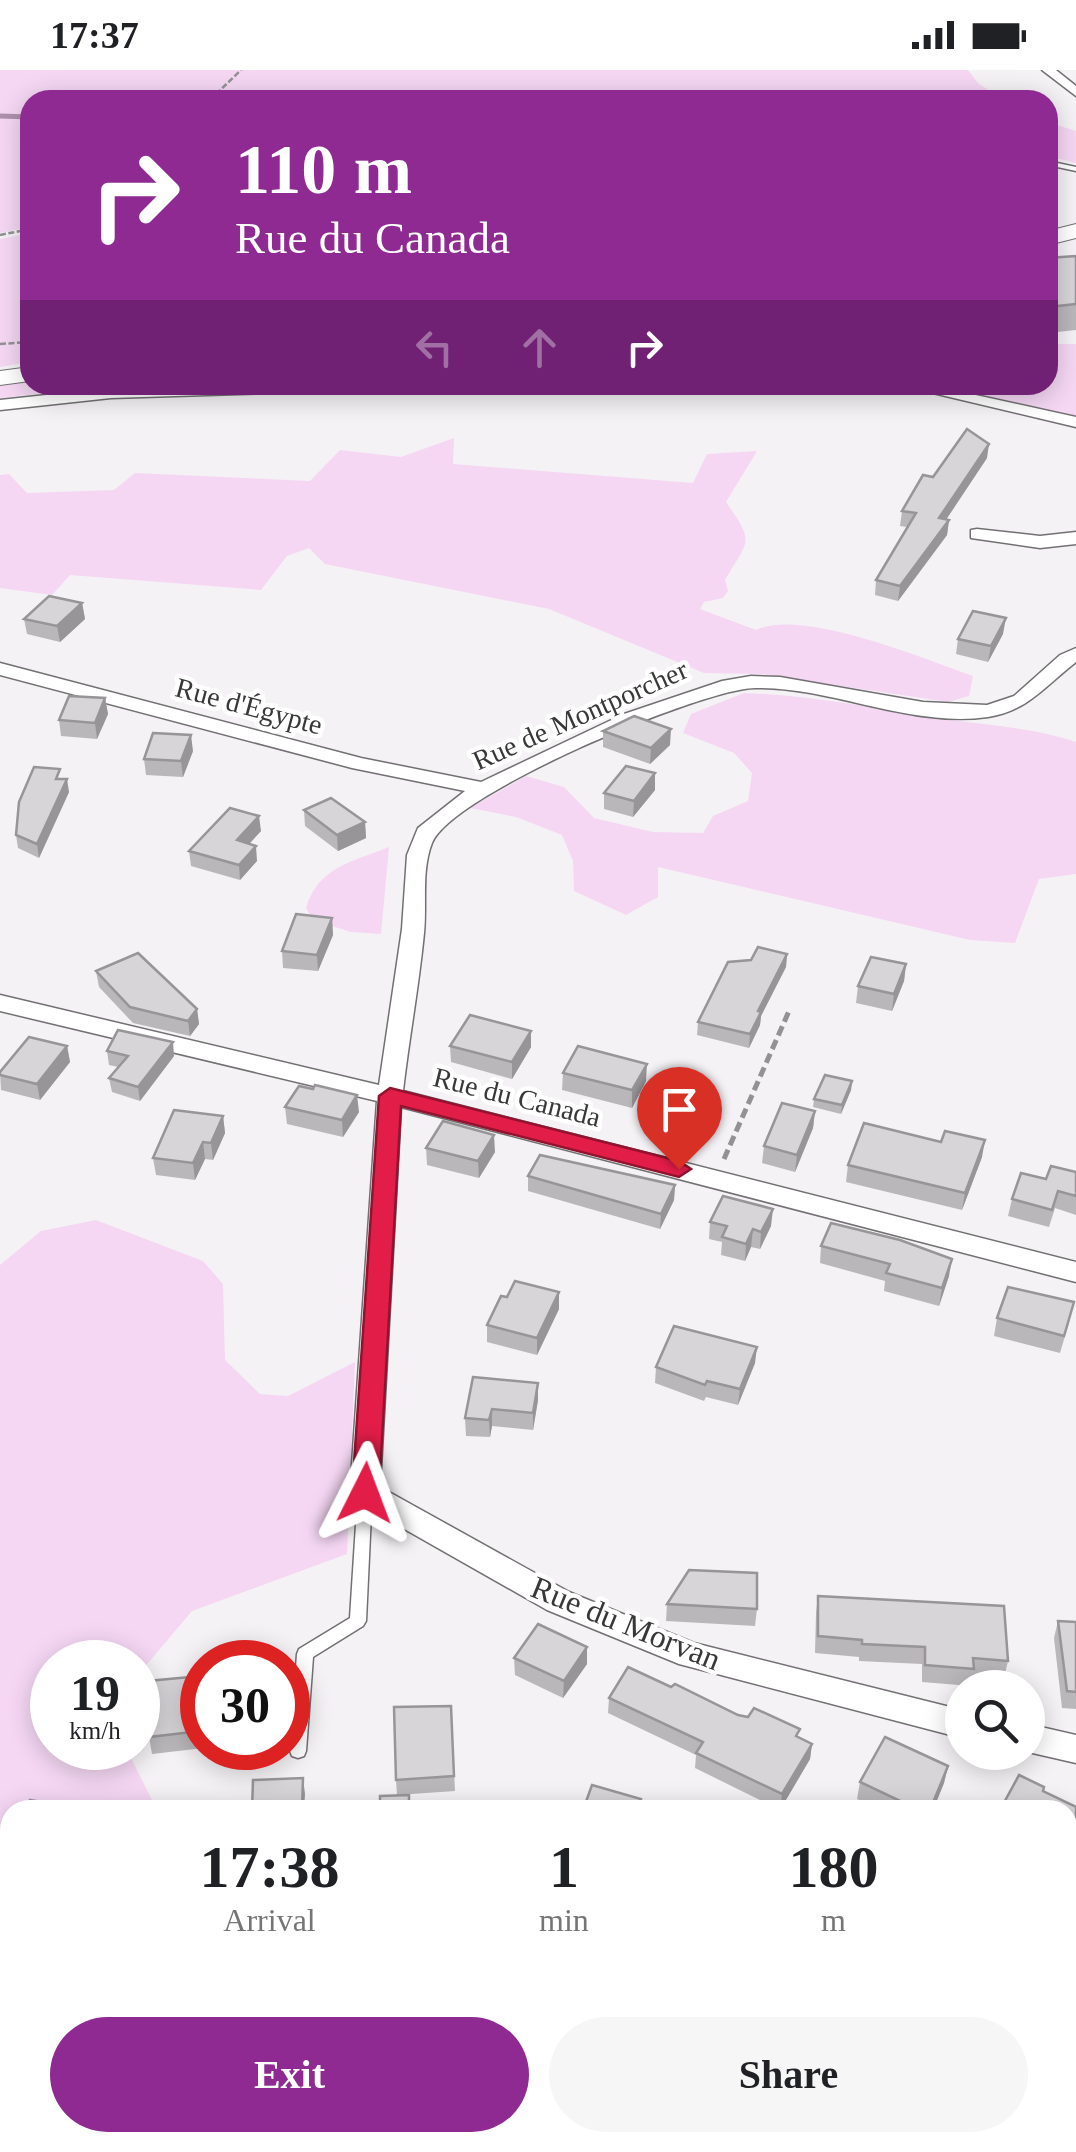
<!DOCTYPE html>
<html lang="en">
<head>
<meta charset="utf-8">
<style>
  body { margin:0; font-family:Georgia,serif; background:#f6f6f6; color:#202124; height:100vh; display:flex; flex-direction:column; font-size:38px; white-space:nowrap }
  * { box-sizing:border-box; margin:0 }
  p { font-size:32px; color:#757577 }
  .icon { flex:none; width:55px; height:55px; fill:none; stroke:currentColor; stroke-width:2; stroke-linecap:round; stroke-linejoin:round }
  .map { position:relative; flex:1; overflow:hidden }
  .panel { position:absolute; left:0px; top:1730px; width:1078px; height:352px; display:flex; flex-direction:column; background:#fff; border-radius:30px 30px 0 0; box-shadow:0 5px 25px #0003 }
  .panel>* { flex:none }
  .top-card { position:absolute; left:20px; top:20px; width:1038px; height:305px; border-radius:30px; box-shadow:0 5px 25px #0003; background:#8e2a91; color:#fff; overflow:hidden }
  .buttons { position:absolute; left:945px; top:1600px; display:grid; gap:20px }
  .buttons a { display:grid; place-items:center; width:100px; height:100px; border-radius:50%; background:#fff; box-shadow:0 5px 25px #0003; font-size:50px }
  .speed { position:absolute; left:30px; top:1570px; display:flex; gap:20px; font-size:50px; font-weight:700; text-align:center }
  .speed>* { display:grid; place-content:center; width:130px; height:130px; border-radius:50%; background:#fff; box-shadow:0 5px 25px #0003; line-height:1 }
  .speed small { font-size:25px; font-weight:400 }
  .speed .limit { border:15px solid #d22; background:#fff; color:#111 }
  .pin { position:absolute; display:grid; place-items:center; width:85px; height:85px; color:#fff; margin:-102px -42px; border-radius:50% 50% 50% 0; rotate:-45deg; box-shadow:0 0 10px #0007 }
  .pin .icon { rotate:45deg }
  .me { position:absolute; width:110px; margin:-55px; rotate:3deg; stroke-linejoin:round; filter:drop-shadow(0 0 8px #0008) }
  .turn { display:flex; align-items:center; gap:35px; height:210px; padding:0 50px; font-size:45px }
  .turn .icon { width:130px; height:130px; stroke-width:2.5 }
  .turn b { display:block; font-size:70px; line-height:85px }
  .lanes { display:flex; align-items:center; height:95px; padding:0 50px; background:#0003; justify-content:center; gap:50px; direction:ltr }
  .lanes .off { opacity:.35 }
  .eta { display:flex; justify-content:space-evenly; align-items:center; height:170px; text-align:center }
  .eta b { font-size:60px; font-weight:800; line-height:70px }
  .cta { display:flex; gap:20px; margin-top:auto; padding:20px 50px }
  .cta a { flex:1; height:115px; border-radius:60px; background:#8e2a91; color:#fff; font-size:40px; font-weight:800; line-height:115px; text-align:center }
  .cta a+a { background:#f6f6f6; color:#202124 }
  .status { display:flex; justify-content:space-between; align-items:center; height:70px; padding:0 50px; background:#fff; direction:ltr }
  .status svg { height:28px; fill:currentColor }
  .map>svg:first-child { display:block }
  .green { fill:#f5d7f4 }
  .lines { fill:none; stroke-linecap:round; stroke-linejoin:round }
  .stream { stroke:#ad91ac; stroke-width:5 }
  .service-casing { stroke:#727072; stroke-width:3 }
  .minor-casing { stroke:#727072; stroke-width:3 }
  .secondary-casing { stroke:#727072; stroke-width:2 }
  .path-far1 { stroke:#939193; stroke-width:2.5; stroke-dasharray:6 2.5; stroke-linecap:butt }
  .path { stroke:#939193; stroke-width:5; stroke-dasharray:10 5; stroke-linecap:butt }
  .service { fill:#fff; fill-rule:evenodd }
  .minor { fill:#fff; fill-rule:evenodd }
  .secondary { fill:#fff; fill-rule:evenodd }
  .wall { fill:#bab7ba }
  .shaded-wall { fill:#979597 }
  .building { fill:#d8d5d8; stroke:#979597; stroke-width:2.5 }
  .route { fill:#e11d48; stroke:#92132f; stroke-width:2.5 }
  .labels { text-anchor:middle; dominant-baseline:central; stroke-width:9; stroke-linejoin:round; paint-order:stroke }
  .street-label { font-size:28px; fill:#393839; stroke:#fff }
  .near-street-label { font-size:32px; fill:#393839; stroke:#fff }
</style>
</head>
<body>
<div class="status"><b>17:37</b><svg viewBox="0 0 49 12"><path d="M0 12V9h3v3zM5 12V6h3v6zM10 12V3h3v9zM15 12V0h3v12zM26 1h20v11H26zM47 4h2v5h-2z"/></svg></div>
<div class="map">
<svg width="1076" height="2082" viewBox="0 0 1076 2082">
  <rect width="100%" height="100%" fill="#f5f2f5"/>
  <!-- green -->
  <g class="green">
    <path d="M0,0H968L979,14L1005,30H30V157L0,163Z"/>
    <path d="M1048,52L1076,61V93L1048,86Z"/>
    <path d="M30,163V292L0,297V169Z"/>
    <path d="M1048,274H1076V348L931,315H1048Z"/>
    <path d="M30,311V315H270L114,316L0,328V316Z"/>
    <path d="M454,368L453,394L693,413L707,384L757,381L726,432C755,473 749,469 725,510L728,521L723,528L704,532L700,539L756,560C802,538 924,589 973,606L969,626L948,632L760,604L704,603L549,539L325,494L309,478L287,486L261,520L70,505L52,525L0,518V405L9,404L27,423L114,420L135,403L310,411L340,380L401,387Z"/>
    <path d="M744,623C812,625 878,639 945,649C990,656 1033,657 1076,672V804L1039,809L1015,873L970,870L658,797V827L626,845L574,821L573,791L562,765L516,747L470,738L526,706L564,717L594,748L653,762L703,763L713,746L748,731L752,703L734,683L683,663L691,644Z"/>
    <path d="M389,777L381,864L351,862L313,850L306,838C318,797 352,792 389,777Z"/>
    <path d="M96,1150L203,1191L223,1214L225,1290L260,1324L288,1326L355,1292L347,1484L192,1541L138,1605V1592H52V1678H126L157,1740H10V1785L0,1778V1195L41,1161Z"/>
    <path d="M1068,1857L1076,1861V2082H833L836,2072H1068Z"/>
  </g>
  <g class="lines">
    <!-- stream -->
    <path class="stream" d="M0,46L30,47"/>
    <!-- service casing -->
    <g class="service-casing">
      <g id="service">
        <path d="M1048,91L1076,97V101L1048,95Z"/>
        <path d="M365,1417L370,1419L372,1423L366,1551L363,1556L313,1587L306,1681L304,1686L298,1688L292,1686L290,1681L297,1584L299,1579L350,1548L358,1423L360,1419Z"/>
        <path d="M386,2072H404L402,2082H384Z"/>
      </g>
    </g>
    <!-- minor casing -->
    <g class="minor-casing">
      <g id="minor">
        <path d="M1042,0H1056L1076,16V26Z"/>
        <path d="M209,315H379L371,320L111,328L0,340V330L111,318Z"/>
        <path d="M899,315H930L1076,347V357Z"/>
        <path d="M977,459L1040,466L1076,462V474L1040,478L971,468V460Z"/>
        <path d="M1076,578V592C1046,615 1028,641 988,647C910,658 833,617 755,618C701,619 451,724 432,773C421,801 427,834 424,863C419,916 409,968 403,1021L1076,1192V1212L401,1037L380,1417L569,1522L694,1573L962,1640V1668L679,1594L547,1540L355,1431L350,1423L377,1031L0,941V925L379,1015L402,859L407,785L418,758L465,721L352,698L0,605V593L361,688L481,712L624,644L722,611L751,606L780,607L923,632L987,635L1014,626L1060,585Z"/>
        <path d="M1028,1654L1076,1665V1693L1028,1682Z"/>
      </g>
    </g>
    <!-- secondary casing -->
    <g class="secondary-casing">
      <g id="secondary">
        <path d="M1076,154V168L1048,175V161Z"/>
        <path d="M30,297V311L0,315V301Z"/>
      </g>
    </g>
    <!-- path-far1 -->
    <g class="path-far1">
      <path d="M210,30L241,0"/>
      <path d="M0,165L30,159"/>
      <path d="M0,274L30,272"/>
    </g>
    <!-- path -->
    <path class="path" d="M724,1089L789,941"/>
    <!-- service -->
    <use href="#service" class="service"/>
    <!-- minor -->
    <use href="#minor" class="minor"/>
    <!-- secondary -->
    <use href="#secondary" class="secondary"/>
  </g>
  <!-- wall -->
  <g class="wall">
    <path d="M1076,186V260L1048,263V188Z"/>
    <path d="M987,388L946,450H949L947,465L898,531L875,525L876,510L907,457L900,456L902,441L933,407Z"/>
    <path d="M82,533L85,549L60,572L27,564L24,549Z"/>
    <path d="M1003,564L988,592L956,584L958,569Z"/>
    <path d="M105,628L108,644L97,669L61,666L59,650Z"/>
    <path d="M603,661L670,675L650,694L603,677Z"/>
    <path d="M193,681L183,707L146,705L144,689Z"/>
    <path d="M62,709L69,722L39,788L18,778L16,765Z"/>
    <path d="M655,720L633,747L604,739V723Z"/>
    <path d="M304,740L365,752L366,768L338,781L305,756Z"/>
    <path d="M261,761L249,774L257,791L240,810L191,796L189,781Z"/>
    <path d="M332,848L333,865L318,901L283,898L282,881Z"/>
    <path d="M787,884L786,897L761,946L760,955L749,978L697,965L698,952L751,890Z"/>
    <path d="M906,894L904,911L892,941L856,933L858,916Z"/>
    <path d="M96,901L197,939L199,954L190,966L133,953L99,917Z"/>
    <path d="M531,961V977L512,1009L451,992L450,976Z"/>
    <path d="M67,976L70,992L40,1030L1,1020L0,1002Z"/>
    <path d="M107,981L174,986L140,1031L112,1022L109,1008L118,997L109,995Z"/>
    <path d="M563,1003L646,1011L632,1038L562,1020Z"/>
    <path d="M852,1011L851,1020L841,1044L813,1037L814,1029Z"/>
    <path d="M285,1037L359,1042L343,1067L287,1054Z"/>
    <path d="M815,1041L813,1058L795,1102L762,1093L764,1076Z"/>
    <path d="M223,1046L225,1063L213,1090L205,1089L195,1110L156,1105L153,1088Z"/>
    <path d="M426,1078L495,1082L479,1108L427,1095Z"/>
    <path d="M982,1087L962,1140L846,1112L848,1095Z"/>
    <path d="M1076,1102V1145L1055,1138L1049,1157L1008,1146L1012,1129L1046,1109Z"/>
    <path d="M528,1106L675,1115L674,1130L660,1159L528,1121Z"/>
    <path d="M710,1152L771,1156L760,1179L751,1177L745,1191L721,1185L722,1172L709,1169Z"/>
    <path d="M821,1176L949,1206L939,1236L884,1221L885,1211L820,1193Z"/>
    <path d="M559,1222V1239L537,1285L487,1272V1255L507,1227Z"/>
    <path d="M997,1248L1070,1249L1060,1283L994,1266Z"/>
    <path d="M755,1293L738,1335L706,1327L704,1331L655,1313L656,1297Z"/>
    <path d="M473,1307L538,1330L533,1360L492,1356L490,1367L466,1366L465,1348Z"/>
    <path d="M818,1526L1008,1591L1004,1608L973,1606L971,1616L922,1612V1594L859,1591V1587L815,1583L816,1543Z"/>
    <path d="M667,1534L757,1539L755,1556L666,1551Z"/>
    <path d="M1058,1551L1076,1552V1639L1062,1638L1054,1568Z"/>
    <path d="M514,1588L587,1594L563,1628L515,1605Z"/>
    <path d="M200,1606L202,1623V1678H204L152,1684L149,1667Z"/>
    <path d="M671,1617L812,1674L810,1689L780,1740L695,1698L696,1685L608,1643L609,1628Z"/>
    <path d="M451,1636L455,1721L397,1725L396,1710Z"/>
    <path d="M948,1696L944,1713L933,1740H880L857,1729L860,1712Z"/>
  </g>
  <!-- shaded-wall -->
  <g class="shaded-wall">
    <path d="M1056,95L1053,113L1048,115V97Z"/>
    <path d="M989,374L987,388L937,463L939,448Z"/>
    <path d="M949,450L947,465L898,531L900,516Z"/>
    <path d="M82,533L85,549L60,572L57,556Z"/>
    <path d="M1006,548L1003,564L988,592L991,576Z"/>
    <path d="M105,628L108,644L97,669L95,653Z"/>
    <path d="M671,659L670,675L650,694L651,678Z"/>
    <path d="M191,665L193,681L183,707L181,691Z"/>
    <path d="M655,703V720L633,747L634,731Z"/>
    <path d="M67,709L69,722L39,788L37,774Z"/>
    <path d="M259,746L261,761L238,786L237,770Z"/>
    <path d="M365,752L366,768L338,781L337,765Z"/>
    <path d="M256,776L257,791L240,810L239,795Z"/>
    <path d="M332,848L333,865L318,901L317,885Z"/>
    <path d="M787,884L786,897L761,946L760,955L749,978L750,964L758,941Z"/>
    <path d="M906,894L904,911L892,941L894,924Z"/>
    <path d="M197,939L199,954L190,966L188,951Z"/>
    <path d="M531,961V977L512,1009V992Z"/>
    <path d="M173,972L174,986L140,1031L138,1017Z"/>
    <path d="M67,976L70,992L40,1030L37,1014Z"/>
    <path d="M647,994L646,1011L632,1038V1020Z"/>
    <path d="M852,1011L851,1020L841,1044L842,1035Z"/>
    <path d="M357,1025L359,1042L343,1067L342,1050Z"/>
    <path d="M815,1041L813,1058L795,1102L797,1085Z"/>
    <path d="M223,1046L225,1063L213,1090L211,1073Z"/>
    <path d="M494,1065L495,1082L479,1108L478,1091Z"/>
    <path d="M985,1070L982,1087L962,1140L965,1123Z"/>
    <path d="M203,1072L205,1089L195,1110L193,1093Z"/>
    <path d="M675,1115L674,1130L660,1159L661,1144Z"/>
    <path d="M773,1139L771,1156L760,1179L761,1162Z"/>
    <path d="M753,1159L751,1177L745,1191L746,1174Z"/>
    <path d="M952,1189L949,1206L939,1236L942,1218Z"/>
    <path d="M559,1222V1239L537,1285V1268Z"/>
    <path d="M757,1277L755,1293L738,1335L740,1319Z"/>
    <path d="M538,1313V1330L533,1360V1343Z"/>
    <path d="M492,1339V1356L490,1367L489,1350Z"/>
    <path d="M587,1577V1594L563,1628L564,1611Z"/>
    <path d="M200,1606L202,1623V1668L201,1661Z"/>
    <path d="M812,1674L810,1689L780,1740L782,1724Z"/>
    <path d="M948,1696L944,1713L933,1740H930Z"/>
    <path d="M303,1708L305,1724L304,1740H302Z"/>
    <path d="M1076,1750V1758L1068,1775V1767Z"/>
    <path d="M97,2072H108L104,2082H93Z"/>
  </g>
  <!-- building -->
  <g class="building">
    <path d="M1076,186V234L1048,237V188Z"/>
    <path d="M967,359L989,374L939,448L949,450L900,516L876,510L916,443L902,441L923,405L933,407Z"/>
    <path d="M49,526L82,533L57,556L24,549Z"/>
    <path d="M973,541L1006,548L991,576L958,569Z"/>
    <path d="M69,626L105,628L95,653L59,650Z"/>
    <path d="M634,646L671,659L651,678L603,661Z"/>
    <path d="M153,663L191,665L181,691L144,689Z"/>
    <path d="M626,696L655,703L634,731L604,723Z"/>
    <path d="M34,697L60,699L56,709H67L37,774L16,765L19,732Z"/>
    <path d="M331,728L365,752L337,765L304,740Z"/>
    <path d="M230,738L259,746L237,770L256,776L239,795L189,781Z"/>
    <path d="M296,844L332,848L317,885L282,881Z"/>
    <path d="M758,877L787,884L758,941L761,942L750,964L698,952L728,892L751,890Z"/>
    <path d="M138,883L197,939L188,951L130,937L96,901Z"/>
    <path d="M871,887L906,894L894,924L858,916Z"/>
    <path d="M470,945L531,961L512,992L450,976Z"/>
    <path d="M118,960L173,972L138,1017L109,1008L128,986L107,981Z"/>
    <path d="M29,967L67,976L37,1014L0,1005V1002Z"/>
    <path d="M578,976L647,994L632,1020L563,1003Z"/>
    <path d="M825,1005L852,1011L842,1035L814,1029Z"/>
    <path d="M315,1015L357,1025L342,1050L285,1037L299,1016L313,1019Z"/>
    <path d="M782,1033L815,1041L797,1085L764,1076Z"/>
    <path d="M174,1040L223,1046L211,1073L203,1072L193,1093L153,1088Z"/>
    <path d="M443,1051L494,1065L478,1091L426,1078Z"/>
    <path d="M864,1053L941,1072L945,1061L985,1070L965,1123L848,1095Z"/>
    <path d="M540,1085L675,1115L661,1144L528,1106Z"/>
    <path d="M1051,1096L1076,1102V1126L1058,1121L1052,1140L1012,1129L1021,1103L1046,1109Z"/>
    <path d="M723,1126L773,1139L761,1162L753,1159L746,1174L722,1167L727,1156L710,1152Z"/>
    <path d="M831,1153L900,1170L952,1189L942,1218L886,1203L890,1194L821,1176Z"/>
    <path d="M515,1211L559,1222L537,1268L487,1255L501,1226L507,1227Z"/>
    <path d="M1008,1217L1074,1232L1064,1266L997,1248Z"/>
    <path d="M674,1256L757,1277L740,1319L707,1311L705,1315L656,1297Z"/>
    <path d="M473,1307L538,1313L533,1343L492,1339L489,1350L465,1348Z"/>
    <path d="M689,1500L757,1503V1539L667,1534Z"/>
    <path d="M818,1526L1004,1536L1008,1591L973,1588L974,1599L925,1595V1577L862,1574V1570L818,1566Z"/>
    <path d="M1058,1551L1076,1552V1622L1067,1621Z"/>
    <path d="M538,1554L587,1577L564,1611L514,1588Z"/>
    <path d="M628,1597L671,1617L675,1614L738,1645L748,1647L754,1638L800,1659L796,1666L812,1674L782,1724L696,1683L703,1672L609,1628Z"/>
    <path d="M200,1606L201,1661L149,1667L148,1611Z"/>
    <path d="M451,1636L454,1706L396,1710L394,1637Z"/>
    <path d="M885,1667L948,1696L930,1740H919L860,1712Z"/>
    <path d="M1019,1705L1044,1717L1043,1721L1076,1737V1750L1068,1767V1740H1000Z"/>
    <path d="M303,1708L302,1740H252L253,1710Z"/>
    <path d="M592,1715L641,1729L638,1740H583Z"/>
    <path d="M409,1725V1740H380V1726Z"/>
    <path d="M30,1730L53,1734L50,1740H26Z"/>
    <path d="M28,2072H97L93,2082H23Z"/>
    <path d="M272,2072H308L307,2082H272Z"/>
  </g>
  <!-- route -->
  <path class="route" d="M390,1018L679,1091L691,1099L679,1107L401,1036L379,1423L375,1430L365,1433L356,1430L352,1423L379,1026Z"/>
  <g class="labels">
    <!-- street labels -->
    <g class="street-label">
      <text transform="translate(249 636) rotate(15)">Rue d'Égypte</text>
      <text transform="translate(580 645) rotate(-24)">Rue de Montporcher</text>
      <text transform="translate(517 1027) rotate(14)">Rue du Canada</text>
    </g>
    <!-- near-street labels -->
    <g class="near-street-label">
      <text transform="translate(626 1553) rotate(22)">Rue du Morvan</text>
    </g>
  </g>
</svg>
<div class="buttons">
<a><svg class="icon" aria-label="search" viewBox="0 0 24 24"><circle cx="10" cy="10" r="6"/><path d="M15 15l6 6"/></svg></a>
</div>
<div class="speed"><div>19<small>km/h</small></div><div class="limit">30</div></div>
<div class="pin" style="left:679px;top:1099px;background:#d93025"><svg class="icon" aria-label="arrive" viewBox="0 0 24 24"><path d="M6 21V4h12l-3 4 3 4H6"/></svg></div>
<svg class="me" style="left:365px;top:1423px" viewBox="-20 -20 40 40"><path d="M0-17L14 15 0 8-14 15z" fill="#e11d48" stroke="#fff" stroke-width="4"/></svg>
<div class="top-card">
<div class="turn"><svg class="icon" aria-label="right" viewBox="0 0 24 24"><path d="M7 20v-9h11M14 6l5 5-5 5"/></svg><div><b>110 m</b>Rue du Canada</div></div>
<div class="lanes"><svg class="icon off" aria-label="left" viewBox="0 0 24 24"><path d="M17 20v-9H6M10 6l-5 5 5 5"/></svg><svg class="icon off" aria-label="ahead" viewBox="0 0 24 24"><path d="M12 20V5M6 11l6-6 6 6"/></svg><svg class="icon" aria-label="right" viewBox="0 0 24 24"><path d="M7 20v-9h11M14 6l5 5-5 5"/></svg></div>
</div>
<section class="panel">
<div class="eta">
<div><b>17:38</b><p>Arrival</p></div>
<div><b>1</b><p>min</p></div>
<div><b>180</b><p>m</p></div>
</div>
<div class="cta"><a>Exit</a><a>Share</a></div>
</section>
</div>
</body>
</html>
